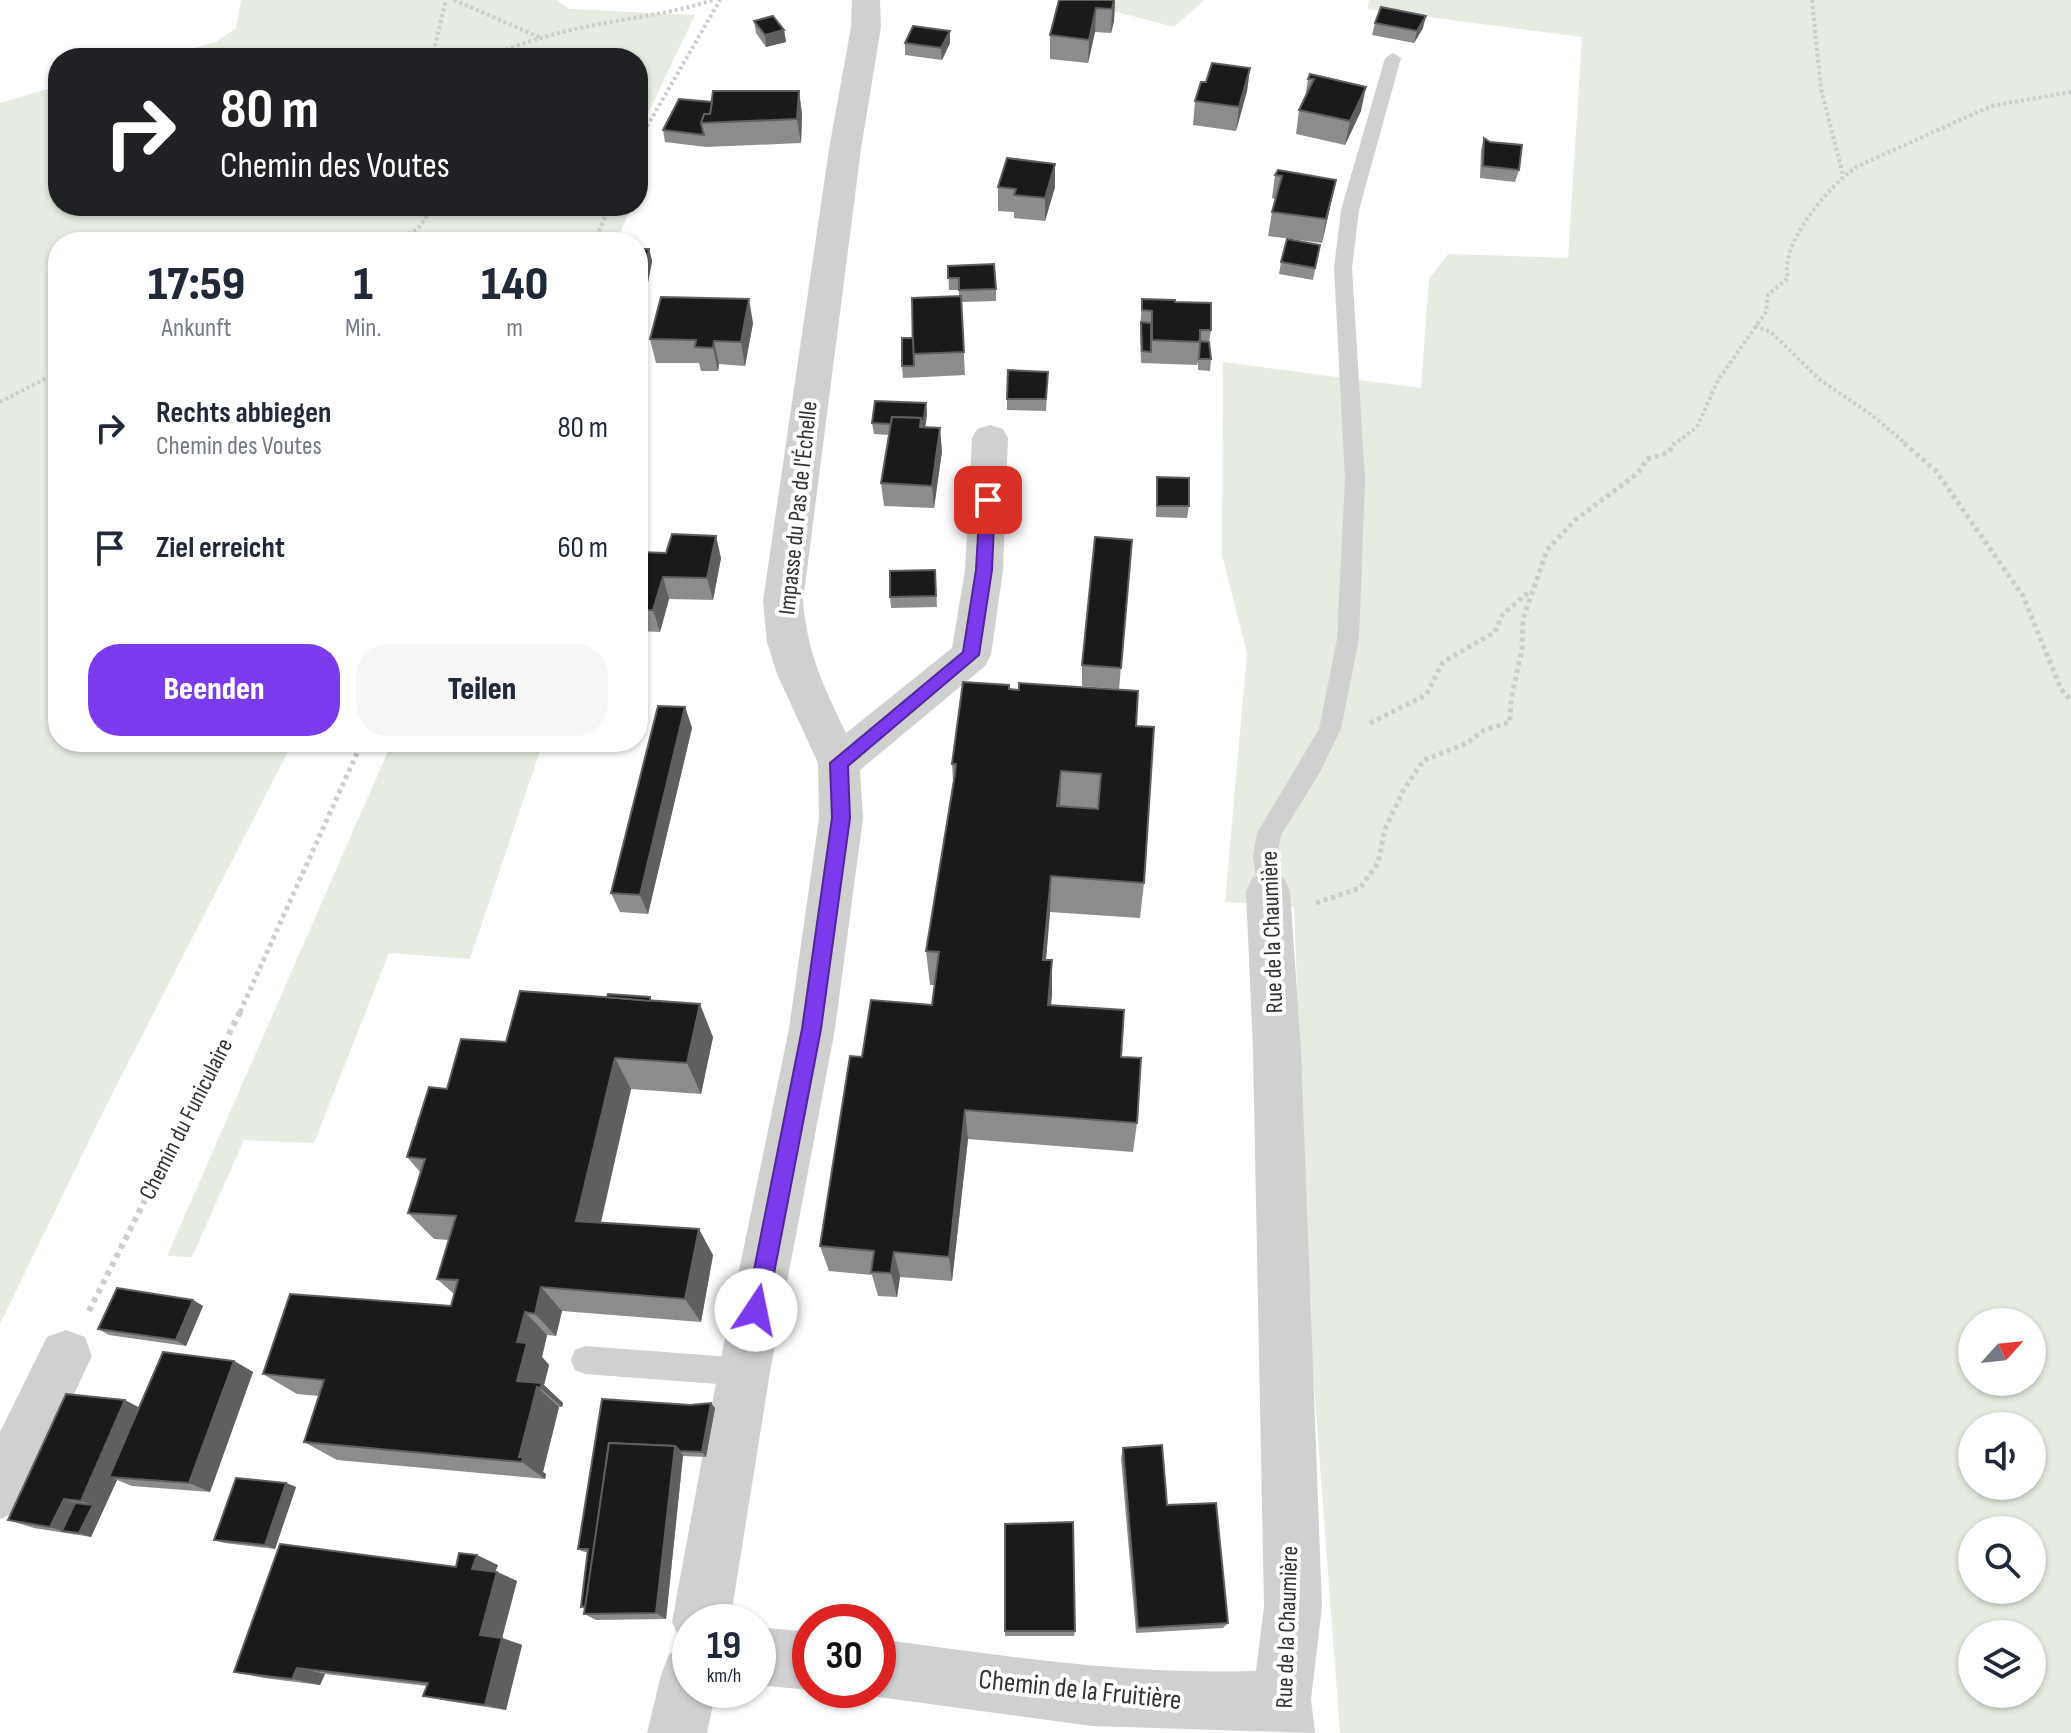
<!DOCTYPE html>
<html lang="de">
<head>
<meta charset="utf-8">
<style>
  body { margin:0; font-family:"Sofia Sans Condensed",sans-serif; background:#f6f6f7; color:#1f2937; height:100vh; display:flex; flex-direction:column; font-size:30px; white-space:nowrap }
  * { box-sizing:border-box; margin:0 }
  p { font-size:26px; color:#747a83 }
  .icon { flex:none; width:44px; height:44px; fill:none; stroke:currentColor; stroke-width:2; stroke-linecap:round; stroke-linejoin:round }
  .map { position:relative; flex:1; overflow:hidden }
  .side { position:absolute; left:48px; top:232px; width:600px; height:520px; display:flex; flex-direction:column; background:#fff; border-radius:32px; box-shadow:0 2px 6px #0004 }
  .side>* { flex:none }
  .banner { position:absolute; left:48px; top:48px; width:600px; height:168px; border-radius:32px; box-shadow:0 2px 6px #0004; background:#202124; color:#fff; overflow:hidden }
  .needle { width:52px; rotate:63deg }
  .controls { position:absolute; left:1958px; top:1308px; display:grid; gap:16px }
  .controls a { display:grid; place-items:center; width:88px; height:88px; border-radius:50%; background:#fff; box-shadow:0 2px 6px #0004; font-size:40px }
  .speed { position:absolute; left:672px; top:1604px; display:flex; gap:16px; font-size:40px; font-weight:700; text-align:center }
  .speed>* { display:grid; place-content:center; width:104px; height:104px; border-radius:50%; background:#fff; box-shadow:0 2px 6px #0004; line-height:1 }
  .speed small { font-size:20px; font-weight:400 }
  .speed .limit { border:12px solid #d22; background:#fff; color:#111 }
  .pin { position:absolute; display:grid; place-items:center; width:68px; height:68px; color:#fff; margin:-34px; border-radius:16px; box-shadow:0 4px 12px #0006 }
  .me { position:absolute; width:88px; margin:-44px; rotate:11deg; stroke-linejoin:round; filter:drop-shadow(0 0 6px #0008) }
  .turn { display:flex; align-items:center; gap:28px; height:168px; padding:0 40px; font-size:36px }
  .turn .icon { width:104px; height:104px; stroke-width:2.5 }
  .turn b { display:block; font-size:56px; line-height:68px }
  .eta { display:flex; justify-content:space-evenly; align-items:center; height:136px; text-align:center }
  .eta b { font-size:48px; font-weight:800; line-height:56px }
  .button { display:flex; gap:16px; margin-top:auto; padding:16px 40px }
  .button a { flex:1; height:92px; border-radius:32px; background:#7c3aed; color:#fff; font-size:32px; font-weight:800; line-height:92px; text-align:center }
  .button a+a { background:#f6f6f7; color:#1f2937 }
  ul { padding:0; list-style:none }
  li { display:flex; align-items:center; gap:24px; height:120px; padding:0 40px }
  li div { flex:1 }
  li b { display:block; font-size:30px }
  li em { font-style:normal }
  .map>svg:first-child { display:block }
  .green { fill:#e6ecdf; fill-rule:evenodd }
  .lines { fill:none; stroke-linecap:round; stroke-linejoin:round }
  .path-far2 { stroke:#cdcdcd; stroke-width:4; stroke-dasharray:3 3; stroke-linecap:butt }
  .path-far1 { stroke:#cdcdcd; stroke-width:5; stroke-dasharray:4 4; stroke-linecap:butt }
  .path { stroke:#cdcdcd; stroke-width:6; stroke-dasharray:5 5; stroke-linecap:butt }
  .lane { fill:#d0d0d0; fill-rule:evenodd }
  .street { fill:#d0d0d0; fill-rule:evenodd }
  .wall { fill:#8c8c8c }
  .shaded-wall { fill:#5f5f5f }
  .building { fill:#1a1a1a; stroke:#5f5f5f; stroke-width:2; fill-rule:evenodd }
  .route { fill:#7c3aed; stroke:#51269a; stroke-width:2 }
  .labels { text-anchor:middle; dominant-baseline:central; stroke-width:8; stroke-linejoin:round; paint-order:stroke }
  .street-label { font-size:24px; fill:#333; stroke:#fff }
  .near-street-label { font-size:28px; fill:#333; stroke:#fff }
</style>
</head>
<body>
<div class="map">
<svg width="2071" height="1733" viewBox="0 0 2071 1733">
  <rect width="100%" height="100%" fill="#fff"/>
  <!-- green -->
  <g class="green">
    <path d="M241,0H557L569,9L695,15L638,134V58H159L216,42L236,28Z"/>
    <path d="M1072,0H1204L1174,27Z"/>
    <path d="M1369,0H2071V1733H1340L1311,1345L1294,907L1225,902L1247,653L1222,555L1223,362L1421,388L1429,279L1448,254L1568,258L1582,37L1367,9ZM1972,1322H2032V1382H1972ZM1972,1426H2032V1486H1972ZM1972,1530H2032V1590H1972ZM1972,1634H2032V1694H1972Z"/>
    <path d="M58,86V206H632L616,242H58V742H293L108,1102L0,1324V103Z"/>
    <path d="M392,742H543L470,959L389,953L314,1143L244,1140L192,1257L167,1256Z"/>
  </g>
  <g class="lines">
    <!-- path-far2 -->
    <g class="path-far2">
      <path d="M454,0L539,37"/>
      <path d="M1812,0L1821,89L1843,175"/>
      <path d="M432,58L446,0"/>
      <path d="M483,58C516,45 550,34 585,27C627,18 671,14 713,0"/>
      <path d="M638,142L720,0"/>
      <path d="M392,242L418,229L431,210L429,206"/>
      <path d="M594,242L610,206"/>
      <path d="M1755,326L1771,332L1819,379L1873,416L1907,445"/>
      <path d="M0,402L58,372"/>
      <path d="M1673,445L1697,427L1718,380L1766,312L1768,295L1788,278C1779,244 1829,186 1856,167L1991,106L2071,92"/>
    </g>
    <!-- path-far1 -->
    <g class="path-far1">
      <path d="M1904,443L1936,471L2023,596L2061,689L2071,701"/>
      <path d="M1370,723L1426,695L1443,662L1495,632L1503,614L1530,591"/>
      <path d="M1316,903L1360,888L1378,863L1385,829L1404,789L1424,760L1467,743L1484,730L1510,722L1511,700L1522,649L1523,619L1547,550L1575,520L1638,473L1647,459L1668,453L1675,443"/>
      <path d="M240,1012L362,742"/>
    </g>
    <!-- path -->
    <path class="path" d="M89,1311L241,1010"/>
    <!-- lane -->
    <g class="lane">
      <path d="M1393,53L1401,58L1359,210L1352,268L1365,479L1359,639L1341,729L1319,774L1281,835L1277,857L1280,891L1277,898L1268,901L1259,898L1253,857L1257,833L1319,729L1337,639L1345,479L1334,268L1341,210L1385,58Z"/>
      <path d="M585,1346L744,1358L754,1362L758,1372L754,1382L744,1386L585,1374L575,1370L571,1360L575,1350Z"/>
    </g>
    <!-- street -->
    <g class="street">
      <path d="M852,0H880L881,27L861,149L803,601C808,655 823,685 846,733L952,648L965,570L972,438L977,429L990,425L1003,429L1008,438L1003,570L991,655L985,666L860,770L863,818L835,1029L770,1372L730,1622H690V1690H716L707,1733H647L661,1675L669,1654L690,1646L681,1642L672,1622L718,1372L789,1029L819,818L818,763L777,674L767,642L763,601L829,149L851,27Z"/>
      <path d="M1268,872L1284,878L1290,891L1301,1050L1322,1607L1311,1699L1315,1733L1092,1726L878,1697L861,1690H878V1639C1004,1656 1129,1675 1256,1671L1264,1607L1253,1050L1246,891L1252,878Z"/>
      <path d="M66,1330L85,1337L92,1356L19,1510L0,1519V1432L47,1337Z"/>
      <path d="M758,1627L810,1632V1690L758,1685Z"/>
    </g>
  </g>
  <!-- wall -->
  <g class="wall">
    <path d="M1059,0H1115L1114,21L1111,33L1095,32L1088,63L1050,59V35Z"/>
    <path d="M754,21L784,30L786,42L766,47L756,33Z"/>
    <path d="M1375,23L1423,28L1414,43L1372,35Z"/>
    <path d="M905,43H950L942,60L905,55Z"/>
    <path d="M1250,68L1247,91L1236,131L1193,125L1195,101Z"/>
    <path d="M1310,74L1361,111L1345,145L1296,134L1299,110L1305,98L1308,79Z"/>
    <path d="M799,91L802,115L801,143L706,147L665,142L663,130L712,102Z"/>
    <path d="M1484,138L1490,142L1519,170L1515,182L1480,178L1481,150Z"/>
    <path d="M1055,164V187L1045,221L1014,218V212L998,211V187Z"/>
    <path d="M1275,175L1336,180L1322,243L1268,236L1272,212L1275,199L1272,198Z"/>
    <path d="M1320,245L1313,280L1279,274L1281,262Z"/>
    <path d="M638,249H649L652,261L648,282H638Z"/>
    <path d="M948,266L996,289V301L961,302L965,375L903,378L902,366L913,338L959,296V290H949Z"/>
    <path d="M1142,299L1175,302L1211,330L1209,342L1211,359L1210,371L1198,370V362L1197,365L1141,363L1140,334Z"/>
    <path d="M753,323L745,366L719,364L718,371H701L699,363H656L650,339Z"/>
    <path d="M1048,372L1046,411L1007,410V399Z"/>
    <path d="M926,403L927,414L925,427L942,451L934,508L884,506L881,483L889,435L874,434L872,423Z"/>
    <path d="M1157,477L1189,506L1187,518L1156,517Z"/>
    <path d="M1132,540L1119,689L1082,686V665Z"/>
    <path d="M638,552L721,558L713,600L669,599L660,632L638,631Z"/>
    <path d="M935,570L937,607L891,608L890,597Z"/>
    <path d="M1009,689L1136,726L1144,883L1140,918L1050,912L1046,960L1052,994L1051,1005L1121,1057L1137,1123L1133,1152L968,1139L952,1281L900,1277L897,1297L878,1296L872,1275L829,1271L820,1246L858,1057L862,1056L932,1005L935,985H930L926,951L953,782L952,764Z"/>
    <path d="M685,707L692,728L648,914L620,912L611,893Z"/>
    <path d="M607,997H650L652,1001L713,1037L701,1094L631,1089L601,1223L713,1255L701,1322L562,1311L556,1336L547,1335L542,1357L549,1365L544,1385L563,1403L562,1407H559L543,1472L546,1474L545,1479L337,1460L304,1442L319,1396L297,1394L263,1374L451,1306L454,1294L437,1279L449,1240L434,1239L408,1213L420,1172L407,1157L447,1089L506,1042Z"/>
    <path d="M193,1300L203,1306L186,1346L109,1335L98,1329Z"/>
    <path d="M234,1361L253,1372L210,1492L132,1486L117,1480L91,1537L34,1528L8,1520Z"/>
    <path d="M711,1403L715,1408L706,1457L683,1456L666,1619L596,1620L584,1614L585,1609L581,1607L587,1552H584L578,1549L690,1405Z"/>
    <path d="M1123,1448L1167,1505L1228,1623L1223,1628L1136,1633L1121,1458Z"/>
    <path d="M286,1483L296,1487L275,1549L224,1543L214,1540Z"/>
    <path d="M498,1565L495,1571L517,1581L502,1638L522,1645L506,1710L447,1701L423,1696L427,1686L325,1674L320,1685L264,1678L234,1672L456,1567Z"/>
    <path d="M1005,1631H1075L1074,1636H1005Z"/>
  </g>
  <!-- shaded-wall -->
  <g class="shaded-wall">
    <path d="M1115,0L1114,21L1111,33L1112,9Z"/>
    <path d="M1096,8L1095,32L1088,63L1089,40Z"/>
    <path d="M1426,16L1423,28L1414,43L1417,31Z"/>
    <path d="M784,30L786,42L766,47L765,35Z"/>
    <path d="M950,31V43L942,60L941,48Z"/>
    <path d="M1250,68L1247,91L1236,131L1239,107Z"/>
    <path d="M1366,87L1361,111L1345,145L1350,121Z"/>
    <path d="M799,91L802,115L801,143L797,119Z"/>
    <path d="M1055,164V187L1045,221V198Z"/>
    <path d="M1336,180L1331,203L1322,243L1326,219Z"/>
    <path d="M649,249L652,261L648,282L645,270Z"/>
    <path d="M749,299L753,323L745,366L741,342Z"/>
    <path d="M714,341L719,364L718,371L713,348Z"/>
    <path d="M926,403L927,414L924,437L923,426Z"/>
    <path d="M940,428L942,451L934,508L932,486Z"/>
    <path d="M716,536L721,558L713,600L707,578Z"/>
    <path d="M663,577L669,599L660,632L653,610Z"/>
    <path d="M685,707L692,728L648,914L640,895Z"/>
    <path d="M1061,771L1060,809L1057,806Z"/>
    <path d="M1051,876L1050,912L1043,993V960Z"/>
    <path d="M1052,960V994L1048,1037V1005Z"/>
    <path d="M700,1004L713,1037L701,1094L687,1063Z"/>
    <path d="M615,1058L631,1089L595,1247L576,1221Z"/>
    <path d="M965,1110L968,1139L952,1281L949,1257Z"/>
    <path d="M699,1229L713,1255L701,1322L685,1299Z"/>
    <path d="M894,1252L900,1277L897,1297L891,1273Z"/>
    <path d="M541,1287L562,1311L556,1336L535,1314Z"/>
    <path d="M193,1300L203,1306L186,1346L176,1340Z"/>
    <path d="M525,1312L547,1335L542,1357L549,1365L544,1385L563,1403L562,1407L540,1388L537,1387L559,1407L543,1472L546,1474L545,1479L522,1462L519,1457L517,1381V1342Z"/>
    <path d="M234,1361L253,1372L210,1492L189,1483Z"/>
    <path d="M125,1400L146,1411L109,1477L117,1480L91,1537L79,1533L93,1505L81,1501Z"/>
    <path d="M711,1403L715,1408L706,1457L702,1452Z"/>
    <path d="M675,1446L683,1455L666,1619L656,1613Z"/>
    <path d="M286,1483L296,1487L275,1549L265,1545Z"/>
    <path d="M64,1499L87,1507L62,1531L50,1527Z"/>
    <path d="M477,1555L498,1565L493,1578L472,1569Z"/>
    <path d="M497,1572L517,1581L502,1638L522,1645L506,1710L485,1705L480,1635Z"/>
    <path d="M297,1668L325,1674L320,1685L292,1679Z"/>
  </g>
  <!-- building -->
  <g class="building">
    <path d="M1059,0H1114L1112,9L1096,8L1089,40L1050,35Z"/>
    <path d="M1381,7L1426,16L1417,31L1375,23Z"/>
    <path d="M773,16L784,30L765,35L754,21Z"/>
    <path d="M913,26L950,31L941,48L905,43Z"/>
    <path d="M1212,63L1250,68L1239,107L1195,101L1201,82H1206Z"/>
    <path d="M1310,74L1366,87L1350,121L1299,110L1314,79H1308Z"/>
    <path d="M713,91H799L797,119L701,123L704,114H710Z"/>
    <path d="M679,99L712,102L710,114H704L701,123L704,135L663,130Z"/>
    <path d="M1484,138L1490,142L1522,145L1519,170L1483,166Z"/>
    <path d="M1007,158L1055,164L1045,198L1014,195L1016,189L998,187Z"/>
    <path d="M1278,170L1336,180L1326,219L1272,212L1282,176L1275,175Z"/>
    <path d="M1287,239L1320,245L1315,268L1281,262Z"/>
    <path d="M638,249H649L645,270H638Z"/>
    <path d="M994,264L996,289L959,290V278H948V266Z"/>
    <path d="M961,296L964,352L913,354L912,298Z"/>
    <path d="M661,297L749,299L741,342L714,341L713,348L695,347L696,340L650,339Z"/>
    <path d="M1142,299L1175,300V302L1211,303V330H1200V342L1152,340V311L1142,310Z"/>
    <path d="M1141,322L1151,323V352L1142,351Z"/>
    <path d="M902,338H913L914,366H902Z"/>
    <path d="M1198,341L1209,342L1211,359H1199L1200,342Z"/>
    <path d="M1008,370L1048,372L1046,399H1007Z"/>
    <path d="M875,401L926,403L923,426L921,418L892,417L891,424L872,423Z"/>
    <path d="M892,417L921,418L920,427L940,428L932,486L881,483Z"/>
    <path d="M1157,477L1189,478V506H1157Z"/>
    <path d="M672,534L716,536L707,578L663,577L653,610H638V552L666,553Z"/>
    <path d="M1095,537L1132,540L1121,668L1082,665Z"/>
    <path d="M935,570L936,596L890,597V571Z"/>
    <path d="M963,682L1009,685V689L1019,690V683L1138,691L1136,726L1154,727L1144,883L1051,876L1043,960H1052L1048,1005L1124,1010L1121,1057L1141,1058L1137,1123L965,1110L949,1257L894,1252L891,1273L871,1272L874,1251L820,1246L850,1056L862,1057L871,1000L932,1005L939,952L926,951L955,774L956,764H952ZM1061,771L1101,774L1098,809L1057,806Z"/>
    <path d="M658,706L685,707L640,895L611,893Z"/>
    <path d="M520,991L700,1004L687,1063L615,1058L576,1221L699,1229L685,1299L541,1287L535,1314L525,1312L517,1342L527,1343L517,1381L542,1383L540,1388L537,1387L519,1457H523L522,1462L304,1442L324,1380L263,1374L290,1294L451,1306L458,1280L437,1279L456,1216L408,1213L425,1159L407,1157L429,1087L447,1089L461,1039L506,1042Z"/>
    <path d="M608,994L650,997V1001L607,997Z"/>
    <path d="M117,1288L193,1300L176,1340L98,1329Z"/>
    <path d="M163,1352L234,1361L189,1483L109,1477Z"/>
    <path d="M66,1394L125,1400L81,1501L64,1499L50,1527L8,1520Z"/>
    <path d="M602,1399L690,1405L711,1403L702,1452L680,1451L675,1446L609,1443L586,1606L581,1607L588,1549H578Z"/>
    <path d="M609,1443L675,1446L656,1613L584,1614Z"/>
    <path d="M1162,1445L1167,1505L1216,1503L1228,1623L1138,1628L1123,1448Z"/>
    <path d="M236,1478L286,1483L265,1545L214,1540Z"/>
    <path d="M75,1503L93,1505L79,1533L62,1531Z"/>
    <path d="M1073,1522L1075,1631H1005V1524Z"/>
    <path d="M280,1544L456,1567L459,1553L477,1555L472,1569L497,1572L480,1635L502,1638L485,1705L423,1696L428,1683L297,1668L292,1679L234,1672Z"/>
  </g>
  <!-- route -->
  <path class="route" d="M988,494L995,500L992,570L979,655L848,766L850,818L821,1029L767,1310L764,1317L756,1321L749,1317L746,1310L802,1029L832,818L830,763L963,652L976,570L980,500Z"/>
  <g class="labels">
    <!-- street labels -->
    <g class="street-label">
      <text transform="translate(798 508) rotate(-84)">Impasse du Pas de l'Échelle</text>
      <text transform="translate(1272 932) rotate(-92)">Rue de la Chaumière</text>
      <text transform="translate(186 1119) rotate(-63)">Chemin du Funiculaire</text>
      <text transform="translate(1287 1627) rotate(-88)">Rue de la Chaumière</text>
    </g>
    <!-- near-street labels -->
    <g class="near-street-label">
      <text transform="translate(1080 1690) rotate(6)">Chemin de la Fruitière</text>
    </g>
  </g>
</svg>
<div class="controls">
<a><svg class="needle" viewBox="-14 -14 28 28"><path d="M0-13l5 13h-10z" fill="#e53935"/><path d="M0 13l5-13h-10z" fill="#747a83"/></svg></a>
<a><svg class="icon" aria-label="sound" viewBox="0 0 24 24"><path d="M4 9h4l5-4v14l-5-4H4zM17 9q2 3 0 6"/></svg></a>
<a><svg class="icon" aria-label="search" viewBox="0 0 24 24"><circle cx="10" cy="10" r="6"/><path d="M15 15l6 6"/></svg></a>
<a><svg class="icon" aria-label="layers" viewBox="0 0 24 24"><path d="M12 4l9 5-9 5-9-5zM3 14l9 5 9-5"/></svg></a>
</div>
<div class="speed"><div>19<small>km/h</small></div><div class="limit">30</div></div>
<div class="pin" style="left:988px;top:500px;background:#d93025"><svg class="icon" aria-label="arrive" viewBox="0 0 24 24"><path d="M6 21V4h12l-3 4 3 4H6"/></svg></div>
<svg class="me" style="left:756px;top:1310px" viewBox="-20 -20 40 40"><circle r="19" fill="#fff"/><path d="M0-13L10 11 0 6-10 11z" fill="#7c3aed"/></svg>
<div class="banner">
<div class="turn"><svg class="icon" aria-label="right" viewBox="0 0 24 24"><path d="M7 20v-9h11M14 6l5 5-5 5"/></svg><div><b>80 m</b>Chemin des Voutes</div></div>
</div>
<section class="side">
<div class="eta">
<div><b>17:59</b><p>Ankunft</p></div>
<div><b>1</b><p>Min.</p></div>
<div><b>140</b><p>m</p></div>
</div>
<ul>
<li><svg class="icon" aria-label="right" viewBox="0 0 24 24"><path d="M7 20v-9h11M14 6l5 5-5 5"/></svg><div><b>Rechts abbiegen</b><p>Chemin des Voutes</p></div><em>80 m</em></li>
<li><svg class="icon" aria-label="arrive" viewBox="0 0 24 24"><path d="M6 21V4h12l-3 4 3 4H6"/></svg><div><b>Ziel erreicht</b></div><em>60 m</em></li>
</ul>
<div class="button"><a>Beenden</a><a>Teilen</a></div>
</section>
</div>
</body>
</html>
